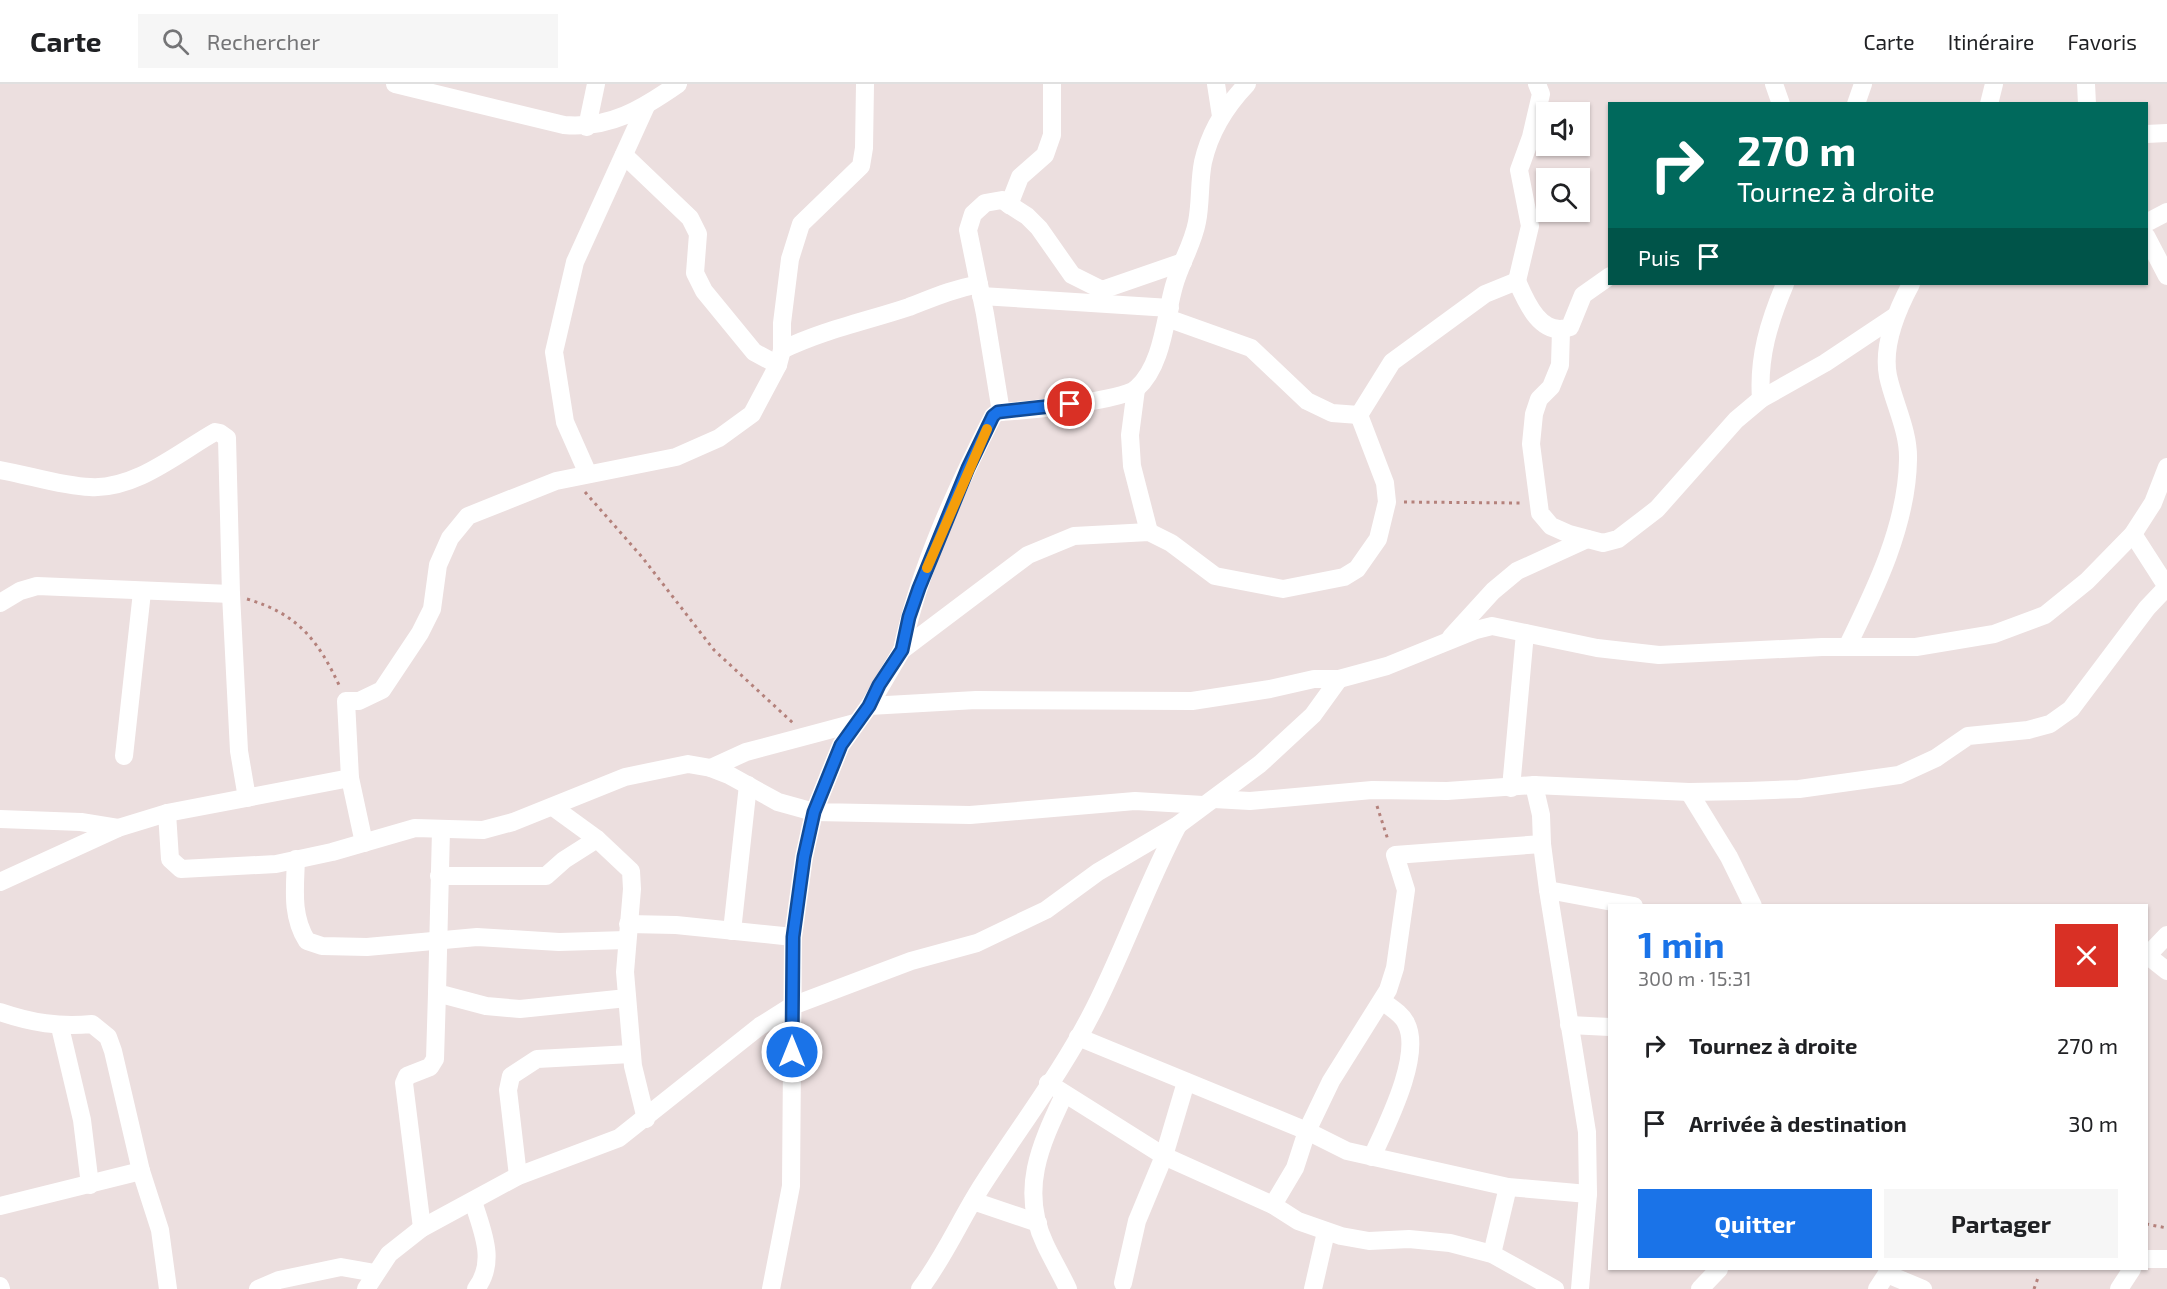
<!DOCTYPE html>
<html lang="fr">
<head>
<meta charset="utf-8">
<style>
  body { margin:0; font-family:"Exo 2",sans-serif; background:#f6f6f6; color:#202124; height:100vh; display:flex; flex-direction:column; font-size:22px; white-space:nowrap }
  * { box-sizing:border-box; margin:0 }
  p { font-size:20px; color:#757577 }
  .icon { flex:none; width:33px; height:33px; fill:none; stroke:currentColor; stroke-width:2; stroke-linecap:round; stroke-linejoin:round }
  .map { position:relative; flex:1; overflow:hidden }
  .details { position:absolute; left:1608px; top:820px; width:540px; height:366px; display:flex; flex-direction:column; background:#fff; border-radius:0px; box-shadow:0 2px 4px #0004 }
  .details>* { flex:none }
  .guide { position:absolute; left:1608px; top:18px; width:540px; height:183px; border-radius:0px; box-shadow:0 2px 4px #0004; background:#00695c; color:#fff; overflow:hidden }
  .tools { position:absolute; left:1536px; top:18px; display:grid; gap:12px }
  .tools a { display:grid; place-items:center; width:54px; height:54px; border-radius:0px; background:#fff; box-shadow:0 2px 4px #0004; font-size:30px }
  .pin { position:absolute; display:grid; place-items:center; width:51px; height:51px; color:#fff; margin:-26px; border:3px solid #fff; border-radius:50%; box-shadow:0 2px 6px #0007 }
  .me { position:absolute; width:66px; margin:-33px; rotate:0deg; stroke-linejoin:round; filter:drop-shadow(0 0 4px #0008) }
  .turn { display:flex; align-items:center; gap:21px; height:126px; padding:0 30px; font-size:27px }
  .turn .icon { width:78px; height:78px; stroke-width:2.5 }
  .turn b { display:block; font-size:42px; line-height:51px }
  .then { display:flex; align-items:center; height:57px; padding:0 30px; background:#0003; gap:12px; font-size:22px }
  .round { display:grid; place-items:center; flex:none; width:63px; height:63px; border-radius:0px; background:#f6f6f6 }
  .headline { display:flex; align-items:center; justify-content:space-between; height:102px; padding:0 30px }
  h1 { font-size:36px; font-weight:700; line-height:45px; color:#1a73e8 }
  .primary-button { display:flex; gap:12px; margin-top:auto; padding:12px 30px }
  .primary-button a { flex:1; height:69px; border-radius:0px; background:#1a73e8; color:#fff; font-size:24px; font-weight:700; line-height:69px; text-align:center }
  .primary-button a+a { background:#f6f6f6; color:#202124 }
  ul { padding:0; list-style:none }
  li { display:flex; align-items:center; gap:18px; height:78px; padding:0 30px }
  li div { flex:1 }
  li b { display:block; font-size:22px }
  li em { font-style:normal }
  header { display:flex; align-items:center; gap:36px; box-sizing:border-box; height:84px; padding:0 30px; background:#fff; border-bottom:2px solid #e0e0e0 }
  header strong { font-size:28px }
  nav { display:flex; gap:33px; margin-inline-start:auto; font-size:21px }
  .search { width:420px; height:54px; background:#f6f6f6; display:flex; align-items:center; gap:15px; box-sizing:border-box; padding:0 21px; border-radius:0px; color:#757577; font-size:22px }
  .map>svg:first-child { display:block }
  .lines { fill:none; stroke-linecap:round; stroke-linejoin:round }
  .path { stroke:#b4817b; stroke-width:3; stroke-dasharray:3 4.5; stroke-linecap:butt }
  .street { stroke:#fff; stroke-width:18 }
  .route-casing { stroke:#114b97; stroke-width:15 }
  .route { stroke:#1a73e8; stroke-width:10 }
  .slow { stroke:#f59e0b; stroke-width:10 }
</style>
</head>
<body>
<header>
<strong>Carte</strong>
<div class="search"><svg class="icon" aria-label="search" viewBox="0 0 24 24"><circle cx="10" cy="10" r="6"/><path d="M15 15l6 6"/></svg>Rechercher</div>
<nav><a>Carte</a><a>Itinéraire</a><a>Favoris</a></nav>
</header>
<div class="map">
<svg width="2167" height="1205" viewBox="0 0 2167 1205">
  <rect width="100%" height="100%" fill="#ecdfdf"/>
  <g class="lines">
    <!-- path -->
    <g class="path">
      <path d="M585,408L642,473L714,566L793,639"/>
      <path d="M1404,418L1523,419"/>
      <path d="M247,515C298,530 318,556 340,603"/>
      <path d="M1377,722L1388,756"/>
      <path d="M2146,1140L2167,1144"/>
      <path d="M2034,1205L2039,1191"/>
    </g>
    <!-- street -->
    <g class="street">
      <path d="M395,0L564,41C610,45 642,25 678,0"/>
      <path d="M1216,0L1221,32"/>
      <path d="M1774,0L1781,20"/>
      <path d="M2086,0L2087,20"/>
      <path d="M1856,20L1863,0"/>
      <path d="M1989,20L1994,0"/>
      <path d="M587,43L596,0"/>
      <path d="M2146,50L2167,49"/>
      <path d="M624,71L690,134L698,150L695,189L704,207L754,268L778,281"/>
      <path d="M1009,121L1020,93L1045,71L1052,51V0"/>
      <path d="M2146,139L2167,128"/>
      <path d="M2146,152L2167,192"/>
      <path d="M1517,197L1530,142L1519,86L1531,53L1541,10L1537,0"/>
      <path d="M981,212L1170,224"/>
      <path d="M1167,234L1251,264L1307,317L1332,329L1359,331"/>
      <path d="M1561,246L1560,281L1551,303L1539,315L1534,330L1531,360L1540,429L1551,442L1569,450L1603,459L1618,455L1657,425L1736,336L1761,315L1825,279L1894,233"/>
      <path d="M782,266C823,246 867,237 909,223C935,213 950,206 979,200"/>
      <path d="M1136,305L1130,351L1132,382L1149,448"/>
      <path d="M1761,315C1758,273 1769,238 1785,200"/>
      <path d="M1001,328L985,230L968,146L973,130L985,119L1002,116L1027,132L1039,144L1072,191L1102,206L1183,178"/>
      <path d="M0,386C29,391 61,402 90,403C135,406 178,369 215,348L220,349L227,354L231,510L239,667L247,714"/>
      <path d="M588,390L565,338L554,268L575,178L646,22"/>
      <path d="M2133,450L2167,503"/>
      <path d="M0,519L20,507L37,502L231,510"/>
      <path d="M1451,553L1493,507L1517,487L1587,455"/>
      <path d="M1847,563C1875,506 1907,441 1908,376C1909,347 1894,320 1888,292C1882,261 1897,226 1911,200"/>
      <path d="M902,566C919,485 956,405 993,332L998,328C1021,327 1123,317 1137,304C1163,281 1165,233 1174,202C1180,180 1193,160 1197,138C1201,118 1199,98 1203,78C1210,47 1225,23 1247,0"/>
      <path d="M869,622L902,566L1028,471L1074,452L1149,448L1171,459L1215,492L1283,505L1344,493L1357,485L1378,455L1387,418L1385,399L1359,331L1392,278L1485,210L1517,197C1526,218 1541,254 1570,243L1583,211L1610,192"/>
      <path d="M124,672L142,508"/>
      <path d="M711,684L746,668L855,639"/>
      <path d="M1534,701L1541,731L1542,760L1548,806L1587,1048L1588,1110L1580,1205"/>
      <path d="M1511,704L1525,549"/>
      <path d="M1689,708L1729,773L1753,822"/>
      <path d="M1214,715L1250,717L1372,706L1447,707L1534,701L1689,708L1747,707L1799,705L1899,691L1936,674L1968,652L2028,646L2050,640L2071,625L2147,524L2167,503"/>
      <path d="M1203,721L1135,717L970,731L814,728L841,661L869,622L976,616L1192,617L1270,605L1314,595H1339L1387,582L1476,546L1492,542L1597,564L1659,571L1822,563H1916L1994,550L2045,531L2087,497L2133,450L2153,419L2167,383"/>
      <path d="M553,723L597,755L631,787L632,805L625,888L633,982L646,1035"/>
      <path d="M167,729L170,775L181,785L276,780L332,768L415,744L483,746L513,738L625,693L688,680L711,684L729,691L778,718L814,728L804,773L793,853L791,1102L771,1205"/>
      <path d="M0,735L81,738L118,744"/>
      <path d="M441,746L437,909L486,922L520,925L627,914"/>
      <path d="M364,759L350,694L346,617H359L382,606L420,549L432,525L438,481L450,454L468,432L556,397L676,373L719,354L752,330L778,281L782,266V239L790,175L801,140L861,82L864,64L865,0"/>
      <path d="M296,775C295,804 291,832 307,857L322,862L367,863L477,853L559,858L627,856"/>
      <path d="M439,792H546L564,776L597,755"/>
      <path d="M0,798L118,744L167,729L350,694"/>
      <path d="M1548,806L1634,822"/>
      <path d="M628,840L676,841L793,853"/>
      <path d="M732,847L748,701"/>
      <path d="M2148,872L2167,887"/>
      <path d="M2146,873L2167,851"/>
      <path d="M0,928C32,939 59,943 92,940L108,953L113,967L141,1087L160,1146L168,1205"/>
      <path d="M1569,941L1610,943"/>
      <path d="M60,943L82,1036L90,1101"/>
      <path d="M1078,953L1307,1047L1347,1067L1508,1103L1588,1110"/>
      <path d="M1048,999L1164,1072L1273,1121L1298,1137L1341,1152L1369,1157L1409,1155L1450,1159L1492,1170L1555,1205"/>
      <path d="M1064,1011C1041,1060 1019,1105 1045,1160C1052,1175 1061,1190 1068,1205"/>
      <path d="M1372,1073C1386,1042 1423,971 1406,939C1402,930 1390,923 1382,917"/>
      <path d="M518,1092L508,1006L511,992L537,975L631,970"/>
      <path d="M473,1117C482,1147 497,1177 476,1205"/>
      <path d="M973,1117L1038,1139"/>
      <path d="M1273,1121L1295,1084L1307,1047L1331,997L1388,906L1395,884L1406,806L1395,771L1542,760"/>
      <path d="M0,1122L141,1087"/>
      <path d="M422,1144L404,999L407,992L430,983L435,975L437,909"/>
      <path d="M1492,1170L1508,1103"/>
      <path d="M2146,1175H2167"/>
      <path d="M1887,1190L1923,1205"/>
      <path d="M1123,1199L1137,1137L1164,1072L1186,998"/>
      <path d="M0,1202L1,1205"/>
      <path d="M258,1205L279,1196L341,1183L375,1189"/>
      <path d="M366,1205L389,1170L422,1144L518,1092L619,1054L760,942L792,922L911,877L977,859L1046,826L1098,788L1178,741L1260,680L1313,631L1339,595"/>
      <path d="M920,1205C945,1172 961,1134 983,1100C1021,1041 1064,985 1095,923C1125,863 1147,800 1178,741"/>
      <path d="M1313,1205L1326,1148"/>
      <path d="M1700,1205L1719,1185"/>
      <path d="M1877,1205L1890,1185"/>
      <path d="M2119,1205L2132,1185"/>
    </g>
  </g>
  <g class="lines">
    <!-- route casing -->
    <g class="route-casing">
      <path id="route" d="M792,968L793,853L804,773L814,728L841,661L869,622L879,601L902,566L909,533L919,504L968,384L993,332L998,328L1070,320"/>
    </g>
    <!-- route -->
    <use href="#route" class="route"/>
    <!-- slow -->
    <path class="slow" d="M927,484L987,345"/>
  </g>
</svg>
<div class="tools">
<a><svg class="icon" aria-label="sound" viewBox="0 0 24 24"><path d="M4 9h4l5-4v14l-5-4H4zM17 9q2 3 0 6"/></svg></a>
<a><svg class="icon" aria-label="search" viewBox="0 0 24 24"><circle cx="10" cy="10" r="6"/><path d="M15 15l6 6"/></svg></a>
</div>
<div class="pin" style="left:1070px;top:320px;background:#d93025"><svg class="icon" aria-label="arrive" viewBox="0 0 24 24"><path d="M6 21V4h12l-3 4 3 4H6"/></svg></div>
<svg class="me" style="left:792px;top:968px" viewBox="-20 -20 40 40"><circle r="17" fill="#1a73e8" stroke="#fff" stroke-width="3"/><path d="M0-11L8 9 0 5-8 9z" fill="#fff"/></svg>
<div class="guide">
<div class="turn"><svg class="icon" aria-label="right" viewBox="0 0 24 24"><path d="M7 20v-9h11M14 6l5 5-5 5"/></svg><div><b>270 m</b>Tournez à droite</div></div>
<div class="then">Puis<svg class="icon" aria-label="arrive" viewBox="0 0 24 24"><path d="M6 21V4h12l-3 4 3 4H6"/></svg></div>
</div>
<section class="details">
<div class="headline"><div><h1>1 min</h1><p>300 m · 15:31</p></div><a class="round" style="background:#d93025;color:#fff"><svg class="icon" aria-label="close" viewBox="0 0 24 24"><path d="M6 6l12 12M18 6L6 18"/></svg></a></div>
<ul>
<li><svg class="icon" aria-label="right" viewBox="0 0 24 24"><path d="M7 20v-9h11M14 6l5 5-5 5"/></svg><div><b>Tournez à droite</b></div><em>270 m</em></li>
<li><svg class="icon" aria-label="arrive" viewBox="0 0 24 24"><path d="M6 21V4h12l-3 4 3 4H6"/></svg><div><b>Arrivée à destination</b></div><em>30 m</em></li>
</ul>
<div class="primary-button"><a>Quitter</a><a>Partager</a></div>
</section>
</div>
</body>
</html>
